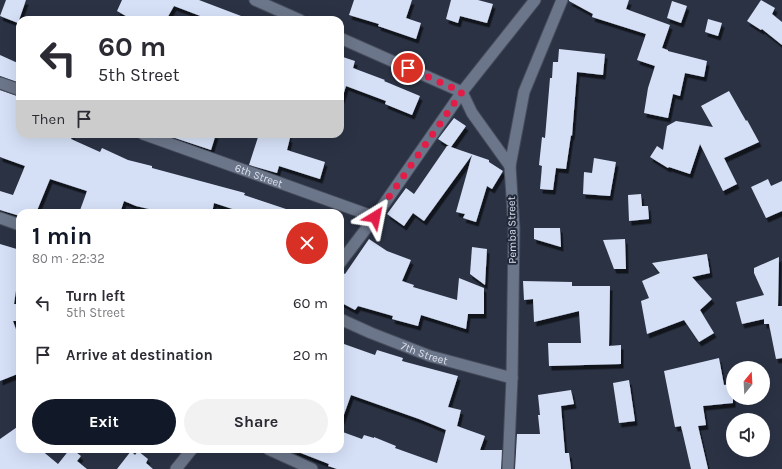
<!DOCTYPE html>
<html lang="en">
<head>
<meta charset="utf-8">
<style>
  body { margin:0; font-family:Karla,sans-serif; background:#f2f2f3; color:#2b2b33; height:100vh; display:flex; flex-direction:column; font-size:15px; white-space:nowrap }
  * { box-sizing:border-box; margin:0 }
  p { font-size:13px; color:#7c7c81 }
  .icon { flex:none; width:22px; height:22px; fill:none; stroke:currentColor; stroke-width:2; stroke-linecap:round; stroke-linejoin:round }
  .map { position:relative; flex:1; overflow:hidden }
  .panel { position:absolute; left:16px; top:209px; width:328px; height:244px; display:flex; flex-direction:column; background:#fff; border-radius:12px; box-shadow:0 4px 16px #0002 }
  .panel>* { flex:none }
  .banner { position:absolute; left:16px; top:16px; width:328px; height:122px; border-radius:12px; box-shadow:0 4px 16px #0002; background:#fff; color:#2b2b33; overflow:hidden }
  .needle { width:26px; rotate:18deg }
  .buttons { position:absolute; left:726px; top:361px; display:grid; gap:8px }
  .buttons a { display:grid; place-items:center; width:44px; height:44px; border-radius:50%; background:#fff; box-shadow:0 4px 16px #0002; font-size:20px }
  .pin { position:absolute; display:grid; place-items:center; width:34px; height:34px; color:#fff; margin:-17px; border:2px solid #fff; border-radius:50%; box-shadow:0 1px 4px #0007 }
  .me { position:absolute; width:44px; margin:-22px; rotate:35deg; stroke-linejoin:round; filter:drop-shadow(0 0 3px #0008) }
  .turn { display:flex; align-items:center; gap:14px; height:84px; padding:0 16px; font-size:18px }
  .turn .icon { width:52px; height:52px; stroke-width:2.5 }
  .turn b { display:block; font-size:28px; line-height:34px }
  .then { display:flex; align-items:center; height:38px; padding:0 16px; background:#0003; gap:8px; font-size:15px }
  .round { display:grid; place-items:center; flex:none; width:42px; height:42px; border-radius:21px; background:#f2f2f3 }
  .head { display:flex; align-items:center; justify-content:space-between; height:68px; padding:0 16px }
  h1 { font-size:24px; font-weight:700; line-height:30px; color:#111827 }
  .primary-button { display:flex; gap:8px; margin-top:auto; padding:8px 16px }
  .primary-button a { flex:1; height:46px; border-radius:24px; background:#111827; color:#fff; font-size:16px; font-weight:700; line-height:46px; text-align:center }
  .primary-button a+a { background:#f2f2f3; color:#2b2b33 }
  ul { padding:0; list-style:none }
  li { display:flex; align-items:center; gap:12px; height:52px; padding:0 16px }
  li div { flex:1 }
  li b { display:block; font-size:15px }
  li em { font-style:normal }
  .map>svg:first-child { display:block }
  .building { fill:#d5e0f7; filter:url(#shadow) }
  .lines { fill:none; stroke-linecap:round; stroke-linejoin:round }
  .minor-casing { stroke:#464d5c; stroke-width:13 }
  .minor { stroke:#6c768a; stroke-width:11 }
  .route { stroke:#e11d48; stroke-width:7; stroke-dasharray:0 12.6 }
  .labels { text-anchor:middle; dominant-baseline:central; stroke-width:4; stroke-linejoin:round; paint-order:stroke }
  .street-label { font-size:11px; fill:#dbe0ec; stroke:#202839 }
</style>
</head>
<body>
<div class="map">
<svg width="782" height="469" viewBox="0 0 782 469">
  <defs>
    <filter id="shadow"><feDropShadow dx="2.5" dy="4.5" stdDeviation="0" flood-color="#0009"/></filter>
  </defs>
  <rect width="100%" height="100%" fill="#2a3244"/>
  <!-- building -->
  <g class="building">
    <path d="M6,0H26L18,23L0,16Z"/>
    <path d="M122,0H199L249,19L248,20H211L174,6L166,20H133L117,11Z"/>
    <path d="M354,0H412L406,18L421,23L416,39L378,26L379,24L349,15Z"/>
    <path d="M451,0H478L493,4L487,23L460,16L458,23L446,19Z"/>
    <path d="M569,0H629L626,9L670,25L662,48L668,50V51L707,61L704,77L685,73L680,96L673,94L668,118L644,113L648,88L655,66L637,60L646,34L592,17L593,14L569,1Z"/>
    <path d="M761,0L775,8L772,14L782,22V45L762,29L761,30L747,21Z"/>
    <path d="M672,1L687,6L681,23L667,18Z"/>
    <path d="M708,19L722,23L718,36L705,32Z"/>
    <path d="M559,49L605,54L603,75L577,72L572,136L571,135L566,169L556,168L553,190L540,189L542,166L539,165L542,137L545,138L550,78H552L553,62H558Z"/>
    <path d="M0,55L20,64V83L0,76Z"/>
    <path d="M340,56L355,61L353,68L385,80L384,81L420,96L412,115L385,104L386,101L346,86L342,99L340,98Z"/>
    <path d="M0,90L20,97V134H73L71,139L100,152L102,148L128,160L152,166V168L245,193L244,195L292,211V213H245L214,203L212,213H166L136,206L124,201L120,213H79L87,191L50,179L36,213H20V216L0,210V191L13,195L25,166L0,157Z"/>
    <path d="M729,91L746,121L747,120L759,142L724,158L737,184L723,191L700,144L690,174L669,167L668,168L650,157L657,146L663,150L667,126L676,121L713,127L701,106Z"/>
    <path d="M454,118L466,126L451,147L489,160V162L503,171L492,189L487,186L476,222L463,218L465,214L456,212L472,155L424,221L413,213L404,226L387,214L406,188L414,194L447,146H449L438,139Z"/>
    <path d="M170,134H216L211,150L169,136Z"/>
    <path d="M259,134H289L288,138H290L287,150L325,162L320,179L279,166L277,173L249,165Z"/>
    <path d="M594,158L616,162L610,196L583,194L584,172L592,173Z"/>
    <path d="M768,179L771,186L782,181V211L766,218L751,187Z"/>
    <path d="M641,194L642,206H648L649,219L629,221L628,195Z"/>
    <path d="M534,228H560L561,247L534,239Z"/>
    <path d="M369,239L387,251L411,260L402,281L414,285L413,287L457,300L459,278L484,288V314H468L466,329L421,315L418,326L392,319L393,316L358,306L355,310L340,302V271L345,274Z"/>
    <path d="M625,239L626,269H614L603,240Z"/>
    <path d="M0,244L20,250V263L14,304H20V321H13L20,341V373L0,381Z"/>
    <path d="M472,247L487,249L485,285L470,274Z"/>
    <path d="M707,254L710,273L692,277L712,299L700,310L714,333L699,342L684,320L647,334L641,301L649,298L642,281L660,273L652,263Z"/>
    <path d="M779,257L778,306H782V358L776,359L769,324H764V319L742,324L736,302L764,295L754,273V268Z"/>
    <path d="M523,281L572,282V286H610L609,346L621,345V364L549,366L548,343H581L579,311L534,322L533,299L524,300Z"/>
    <path d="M344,344L375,355L377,350L403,358L402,361L458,376L448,407L461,410L457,426L485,436L480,450H502L501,469H337L328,466L329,464L293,450L294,449H340V431L362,439L364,435L374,438V437L396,446L395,448L437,463L446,430L419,419L351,395L342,420H340V354Z"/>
    <path d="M719,358L724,385L733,384V403L703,406L706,425L698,426L708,469H691L681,426L675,427L664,371Z"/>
    <path d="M629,380L635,421L619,423L613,383Z"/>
    <path d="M571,390L574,404L561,406L565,453H569L571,469H515L517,434H540L538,415H540L538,395Z"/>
    <path d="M20,425V449H40L58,464L70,449H72L81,456L77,461L87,469H0V439Z"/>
    <path d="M131,451L135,455L138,451L148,459L146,463L153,469H117Z"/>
  </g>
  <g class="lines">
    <!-- minor casing -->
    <g class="minor-casing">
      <g id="minor">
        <path d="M255,0L300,20"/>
        <path d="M340,38L462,92L472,113L510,166"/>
        <path d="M0,83L20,90"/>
        <path id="s1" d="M143,134L375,217"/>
        <path d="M0,218L20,225"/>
        <path d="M340,263L375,217L462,92L535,0"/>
        <path id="s2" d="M340,319L371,333L430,356L512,378"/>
        <path d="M268,449L312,469"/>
        <path d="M176,469L192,449"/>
        <path d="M508,469L512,378L514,228L510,166L524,92L562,0"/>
      </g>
    </g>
    <!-- minor -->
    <use href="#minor" class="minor"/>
  </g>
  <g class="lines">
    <!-- route -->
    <path class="route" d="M375,217L462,92L408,68"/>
  </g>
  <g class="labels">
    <!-- street labels -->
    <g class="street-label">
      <text stroke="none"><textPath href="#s1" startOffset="123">6th Street</textPath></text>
      <text transform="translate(512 230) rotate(-91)">Pemba Street</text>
      <text stroke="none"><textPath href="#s2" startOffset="91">7th Street</textPath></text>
    </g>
  </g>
</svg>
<div class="buttons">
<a><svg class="needle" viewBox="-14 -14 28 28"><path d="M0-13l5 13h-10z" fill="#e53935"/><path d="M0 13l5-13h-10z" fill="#7c7c81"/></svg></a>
<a><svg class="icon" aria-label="sound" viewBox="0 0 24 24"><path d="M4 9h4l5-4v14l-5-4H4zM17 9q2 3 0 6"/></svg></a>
</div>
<div class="pin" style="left:408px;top:68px;background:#d93025"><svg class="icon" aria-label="arrive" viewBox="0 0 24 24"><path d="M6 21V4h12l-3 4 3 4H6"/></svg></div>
<svg class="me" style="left:375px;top:217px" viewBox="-20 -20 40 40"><path d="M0-17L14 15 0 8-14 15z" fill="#e11d48" stroke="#fff" stroke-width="4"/></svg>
<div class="banner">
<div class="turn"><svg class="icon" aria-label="left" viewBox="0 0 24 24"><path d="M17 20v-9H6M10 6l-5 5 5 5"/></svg><div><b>60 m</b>5th Street</div></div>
<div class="then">Then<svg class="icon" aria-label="arrive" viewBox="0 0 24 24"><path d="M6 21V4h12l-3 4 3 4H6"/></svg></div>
</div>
<section class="panel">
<div class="head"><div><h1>1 min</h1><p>80 m · 22:32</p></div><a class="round" style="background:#d93025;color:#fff"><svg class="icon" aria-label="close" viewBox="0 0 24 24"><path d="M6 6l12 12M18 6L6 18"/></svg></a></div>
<ul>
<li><svg class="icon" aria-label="left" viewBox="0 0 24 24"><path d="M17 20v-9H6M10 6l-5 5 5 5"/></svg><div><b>Turn left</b><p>5th Street</p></div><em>60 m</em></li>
<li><svg class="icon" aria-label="arrive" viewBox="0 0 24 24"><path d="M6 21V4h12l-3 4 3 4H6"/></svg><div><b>Arrive at destination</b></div><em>20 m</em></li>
</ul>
<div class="primary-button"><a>Exit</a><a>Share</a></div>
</section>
</div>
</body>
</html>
